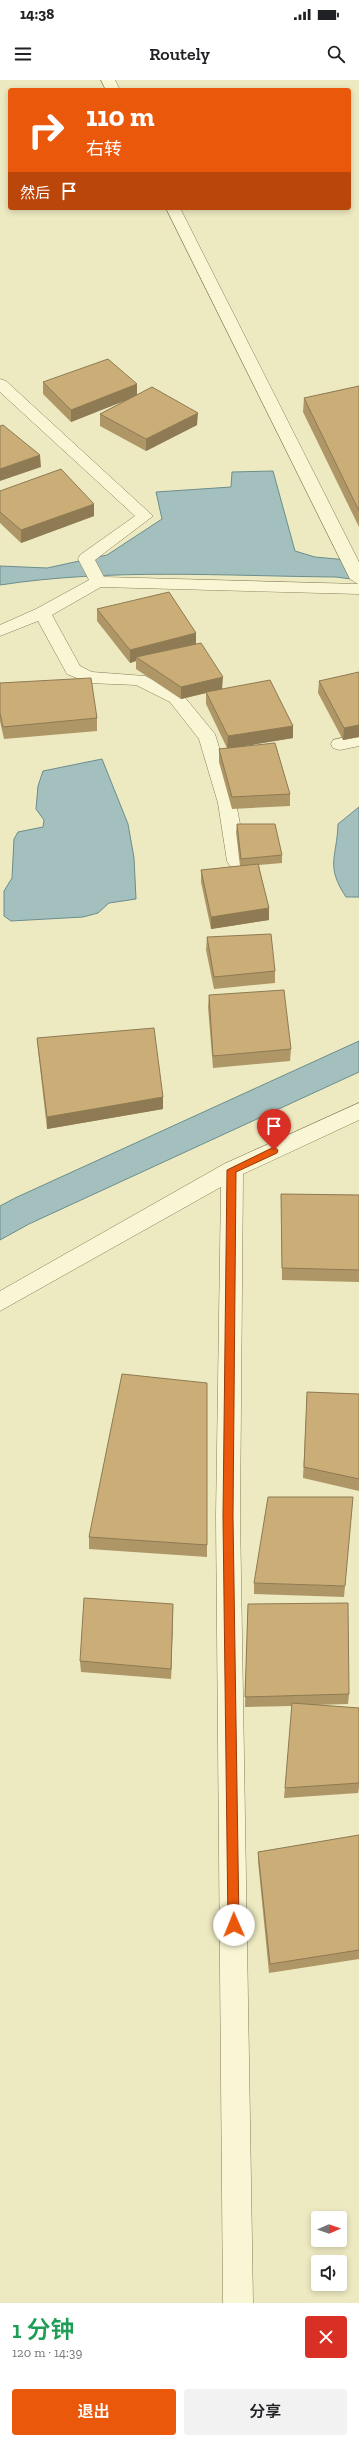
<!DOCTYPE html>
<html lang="zh">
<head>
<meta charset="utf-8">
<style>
  body { margin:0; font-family:"Zilla Slab","Noto Sans SC",serif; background:#f2f2f2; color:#202124; height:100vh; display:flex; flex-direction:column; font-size:15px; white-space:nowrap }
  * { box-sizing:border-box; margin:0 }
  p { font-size:13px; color:#757577 }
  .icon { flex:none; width:22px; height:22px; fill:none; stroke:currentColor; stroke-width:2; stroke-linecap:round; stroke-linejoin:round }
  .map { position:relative; height:2223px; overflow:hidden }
  .drawer { display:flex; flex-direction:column; background:#fff; flex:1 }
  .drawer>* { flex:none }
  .banner { position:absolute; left:8px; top:8px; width:343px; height:122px; border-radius:4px; box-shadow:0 2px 6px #0003; background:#ea580c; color:#fff; overflow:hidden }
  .needle { width:26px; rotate:88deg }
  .buttons { position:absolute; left:311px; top:2131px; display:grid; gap:8px }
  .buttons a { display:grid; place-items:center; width:36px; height:36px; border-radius:4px; background:#fff; box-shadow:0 2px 6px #0003; font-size:20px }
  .pin { position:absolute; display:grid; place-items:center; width:34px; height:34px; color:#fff; margin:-41px -17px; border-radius:50% 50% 50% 0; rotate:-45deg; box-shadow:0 0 4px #0007 }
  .pin .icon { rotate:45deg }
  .me { position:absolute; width:44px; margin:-22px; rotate:359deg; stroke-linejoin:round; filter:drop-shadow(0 0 3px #0008) }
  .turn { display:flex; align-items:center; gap:14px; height:84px; padding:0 12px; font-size:18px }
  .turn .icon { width:52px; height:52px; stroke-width:2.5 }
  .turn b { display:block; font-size:28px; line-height:34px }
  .then { display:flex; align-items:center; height:38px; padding:0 12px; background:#0003; gap:8px; font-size:15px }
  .round { display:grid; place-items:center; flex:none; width:42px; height:42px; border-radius:4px; background:#f2f2f2 }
  .head { display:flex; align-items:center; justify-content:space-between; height:68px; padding:0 12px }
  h1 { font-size:24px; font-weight:600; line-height:30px; color:#1e9e55 }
  .cta { display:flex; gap:8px; margin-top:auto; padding:8px 12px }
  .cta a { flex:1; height:46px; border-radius:4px; background:#ea580c; color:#fff; font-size:16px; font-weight:600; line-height:46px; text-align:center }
  .cta a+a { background:#f2f2f2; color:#202124 }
  .status { display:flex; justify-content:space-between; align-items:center; height:28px; padding:0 20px; background:#fff; direction:ltr }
  .status svg { height:11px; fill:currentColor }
  header { display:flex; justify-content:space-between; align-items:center; height:52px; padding:0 12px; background:#fff; font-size:18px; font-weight:600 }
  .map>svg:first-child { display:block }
  .water { fill:#a4c0be; stroke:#6b8d8d }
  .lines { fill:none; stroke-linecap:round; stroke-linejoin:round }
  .minor-casing { stroke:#877c59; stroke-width:1 }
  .minor { fill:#f8f6d4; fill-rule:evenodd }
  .wall { fill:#af9666 }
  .shaded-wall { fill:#8e7a53 }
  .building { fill:#cbae77; stroke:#8e7a53 }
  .route { fill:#ea580c; stroke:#983908 }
</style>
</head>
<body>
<div class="status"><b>14:38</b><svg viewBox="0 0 49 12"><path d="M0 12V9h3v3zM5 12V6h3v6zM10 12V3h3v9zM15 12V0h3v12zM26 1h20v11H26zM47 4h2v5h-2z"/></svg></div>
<header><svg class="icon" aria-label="menu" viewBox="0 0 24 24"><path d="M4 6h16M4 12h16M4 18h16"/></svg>Routely<svg class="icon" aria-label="search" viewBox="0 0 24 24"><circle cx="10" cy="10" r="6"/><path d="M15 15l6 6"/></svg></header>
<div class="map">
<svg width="359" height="2223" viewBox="0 0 359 2223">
  <rect width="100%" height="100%" fill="#edeac1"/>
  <!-- water -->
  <g class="water">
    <path d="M273,391L295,471L315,477L359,481V500L336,497C224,496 111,488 0,505V486L47,488L107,475L162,439L156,412L231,407L232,392Z"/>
    <path d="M102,679L128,744L134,778L136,819L109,823L98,833L83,837L11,841L4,836V811L12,798L14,759L18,752L43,747L44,740L36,729L38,706L43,691Z"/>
    <path d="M359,727V817H346C325,785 337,778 338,744Z"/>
    <path d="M359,961V992L29,1144L0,1160V1126L15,1118Z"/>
  </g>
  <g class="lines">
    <!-- minor casing -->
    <g class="minor-casing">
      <g id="minor">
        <path d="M101,0H115L120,10H106Z"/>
        <path d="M166,128H180L359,482V514L101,507L52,535L80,586L92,592L145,596L182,614L215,654L236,723L247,781L244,786L237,788L230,786L227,781L218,723L199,659L170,622L136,605L89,603L67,594L38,541L0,556V545L36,529L89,500L78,479L80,475L135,436L0,312V299L6,301L153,436L95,480L104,497L358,504L350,499Z"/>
        <path d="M359,654V666L340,670L333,668L331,664L333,660Z"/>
        <path d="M359,1023V1040L243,1094L240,1436L253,2223H223L216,1436L221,1107L0,1231V1211L224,1084Z"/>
      </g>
    </g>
    <!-- minor -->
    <use href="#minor" class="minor"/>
  </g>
  <!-- wall -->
  <g class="wall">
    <path d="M43,302L137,304V315L197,345L146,371L100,346V334L126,320L71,342L43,314Z"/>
    <path d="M359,306V447L303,332L304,318Z"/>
    <path d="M0,411L94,436L21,463L0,443Z"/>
    <path d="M97,529L196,553V564L222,609L293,646V658L231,668L290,714V726L232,729L219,682V669L227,668L206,624V613L181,619L136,589V581L130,583L97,541Z"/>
    <path d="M359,592V657L343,660L318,613L319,601Z"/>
    <path d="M0,603L97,638V651L4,659L0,641Z"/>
    <path d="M237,744L282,775V783L259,785L269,840L211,849L201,802V790L240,786L236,752Z"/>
    <path d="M207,857L275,891V903L214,909L206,870Z"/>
    <path d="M209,915L291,969L290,981L213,988L208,927Z"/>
    <path d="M37,958L163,1017V1029L47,1049L38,970Z"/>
    <path d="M281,1114L359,1115V1202L282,1200L281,1125Z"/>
    <path d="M207,1303V1477L89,1469V1457Z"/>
    <path d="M307,1312L359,1314V1411L303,1398Z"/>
    <path d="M254,1503L345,1506L344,1517L254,1514Z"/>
    <path d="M173,1524L171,1599L81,1592L80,1581Z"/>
    <path d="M248,1524L349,1614L348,1624L314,1625L359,1628V1708L358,1713L284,1718L292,1626L245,1627Z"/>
    <path d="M359,1755V1879L269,1893L258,1781V1772Z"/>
  </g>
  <!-- shaded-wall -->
  <g class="shaded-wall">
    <path d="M137,304V316L71,342V330Z"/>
    <path d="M198,333L197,345L146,371V359Z"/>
    <path d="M40,375L41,387L0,401V389Z"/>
    <path d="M94,424V436L21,463V450Z"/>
    <path d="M196,553V565L136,577V581L130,583V570Z"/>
    <path d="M223,597L222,610L206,612V613L181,619V607Z"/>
    <path d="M359,645V657L343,660L344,648Z"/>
    <path d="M293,646V658L227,669L228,656Z"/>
    <path d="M269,828V840L211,849V837Z"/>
    <path d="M163,1017V1029L47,1049V1037Z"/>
    <path d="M173,1524V1535L171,1599V1589Z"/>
  </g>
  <!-- building -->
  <g class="building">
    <path d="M108,279L137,304L71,330L43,302Z"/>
    <path d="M359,306V431L304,318Z"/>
    <path d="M152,307L198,333L146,359L100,334Z"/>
    <path d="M3,345L40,375L0,389V346Z"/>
    <path d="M61,389L94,424L21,450L0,432V411Z"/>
    <path d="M169,512L196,553L130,570L97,529Z"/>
    <path d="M201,563L223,597L181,607L136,577Z"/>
    <path d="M359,592V645L344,648L319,601Z"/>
    <path d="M91,598L97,638L3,647L0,633V603Z"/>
    <path d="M270,600L293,646L228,656L206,612Z"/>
    <path d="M275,663L290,714L232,717L219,669Z"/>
    <path d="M237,744H275L282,775L241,779Z"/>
    <path d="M258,784L269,828L211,837L201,790Z"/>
    <path d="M271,854L275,891L214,897L207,857Z"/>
    <path d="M284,910L291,969L213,976L209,915Z"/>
    <path d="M154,948L163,1017L47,1037L37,958Z"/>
    <path d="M281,1114L359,1115V1190L282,1188Z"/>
    <path d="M122,1294L207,1303V1465L89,1457Z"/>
    <path d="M307,1312L359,1314V1399L304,1387Z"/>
    <path d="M268,1417H353L345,1506L254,1503Z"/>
    <path d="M84,1518L173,1524L171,1589L80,1581Z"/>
    <path d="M348,1523L349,1614L245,1617L248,1524Z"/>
    <path d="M292,1623L359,1628V1703L285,1708Z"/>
    <path d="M359,1755V1870L270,1884L258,1772Z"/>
  </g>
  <!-- route -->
  <path class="route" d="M274,1067L278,1070L277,1073L236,1092L233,1436L239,1845L234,1851L228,1845L223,1436L227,1090Z"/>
</svg>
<div class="buttons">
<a><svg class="needle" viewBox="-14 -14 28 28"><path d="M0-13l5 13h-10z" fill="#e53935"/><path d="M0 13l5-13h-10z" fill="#757577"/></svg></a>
<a><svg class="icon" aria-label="sound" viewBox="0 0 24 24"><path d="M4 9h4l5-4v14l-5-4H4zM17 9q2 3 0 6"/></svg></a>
</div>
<div class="pin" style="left:274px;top:1070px;background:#d93025"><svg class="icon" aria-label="arrive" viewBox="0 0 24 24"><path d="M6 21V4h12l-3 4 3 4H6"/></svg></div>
<svg class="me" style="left:234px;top:1845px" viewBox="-20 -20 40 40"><circle r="19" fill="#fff"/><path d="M0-13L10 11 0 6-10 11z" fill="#ea580c"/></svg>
<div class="banner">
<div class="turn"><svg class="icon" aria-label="right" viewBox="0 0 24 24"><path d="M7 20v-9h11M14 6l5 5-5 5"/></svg><div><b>110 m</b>右转</div></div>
<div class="then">然后<svg class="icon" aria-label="arrive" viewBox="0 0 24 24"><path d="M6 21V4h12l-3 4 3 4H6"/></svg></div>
</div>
</div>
<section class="drawer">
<div class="head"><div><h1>1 分钟</h1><p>120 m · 14:39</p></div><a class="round" style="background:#d93025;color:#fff"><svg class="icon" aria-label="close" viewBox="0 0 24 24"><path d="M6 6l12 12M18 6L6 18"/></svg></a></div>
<div class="cta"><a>退出</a><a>分享</a></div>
</section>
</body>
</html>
